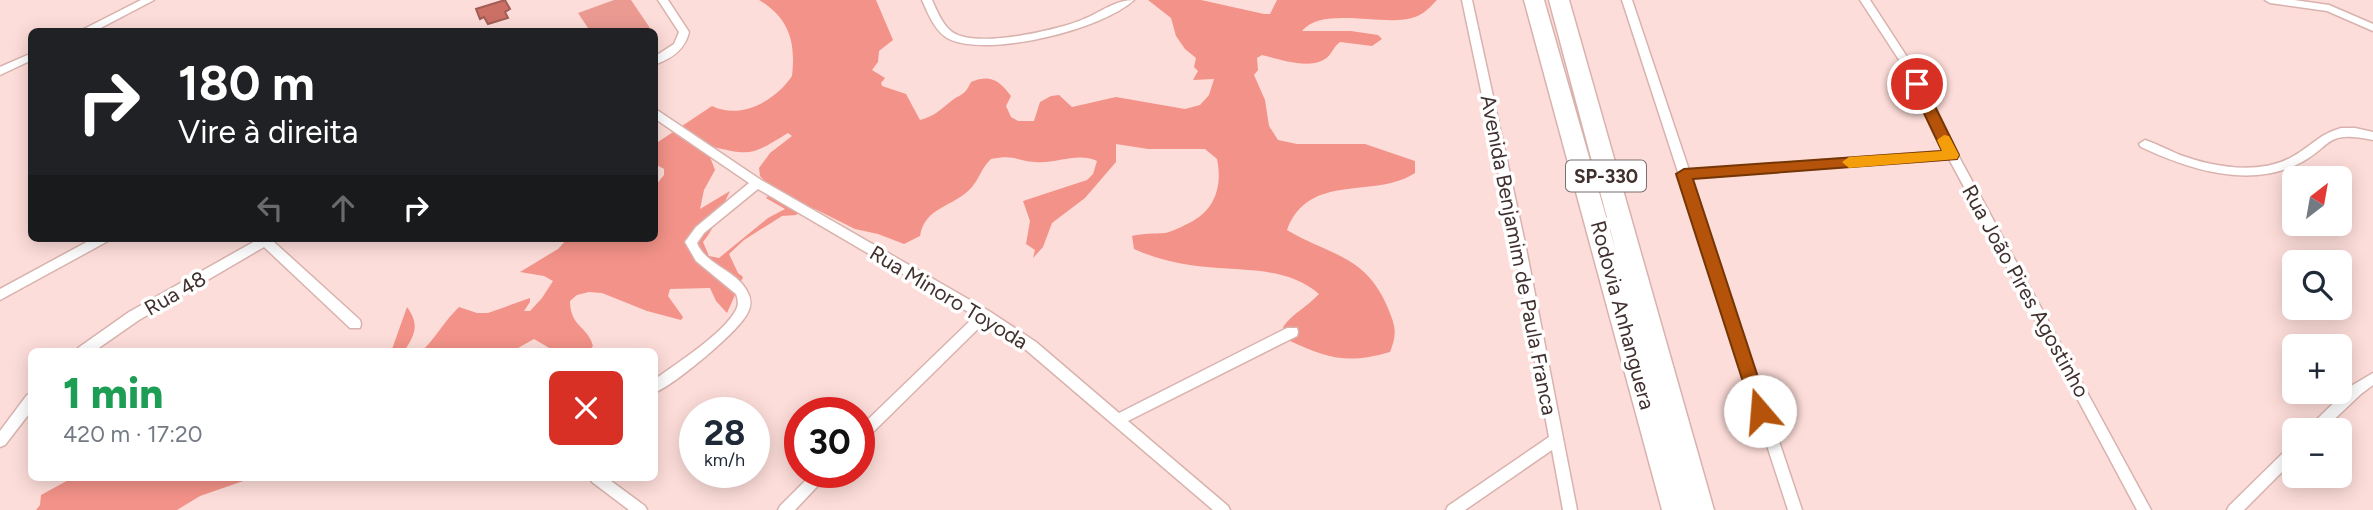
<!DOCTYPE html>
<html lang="pt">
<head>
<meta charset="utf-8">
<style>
  body { margin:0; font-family:Figtree,sans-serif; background:#f2f2f3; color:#1f2937; height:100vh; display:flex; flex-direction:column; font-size:26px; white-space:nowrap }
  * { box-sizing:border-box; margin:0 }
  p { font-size:23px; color:#747a83 }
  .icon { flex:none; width:38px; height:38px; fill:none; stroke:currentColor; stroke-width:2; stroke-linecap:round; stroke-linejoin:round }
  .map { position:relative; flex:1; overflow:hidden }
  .panel { position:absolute; left:28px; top:348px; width:630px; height:133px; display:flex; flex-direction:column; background:#fff; border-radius:10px; box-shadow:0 4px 18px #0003 }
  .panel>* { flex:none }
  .banner { position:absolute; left:28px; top:28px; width:630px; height:214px; border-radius:10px; box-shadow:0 4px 18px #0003; background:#202124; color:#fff; overflow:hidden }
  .needle { width:46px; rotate:31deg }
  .tools { position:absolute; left:2282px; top:166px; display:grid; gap:14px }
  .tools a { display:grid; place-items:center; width:70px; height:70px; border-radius:10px; background:#fff; box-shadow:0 4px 18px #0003; font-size:35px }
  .speed { position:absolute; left:679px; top:397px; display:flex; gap:14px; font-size:35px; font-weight:700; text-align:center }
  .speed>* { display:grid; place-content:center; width:91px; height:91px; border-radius:50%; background:#fff; box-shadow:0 4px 18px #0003; line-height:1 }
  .speed small { font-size:18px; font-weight:400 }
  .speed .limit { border:10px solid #d22; background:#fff; color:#111 }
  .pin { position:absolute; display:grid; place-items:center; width:60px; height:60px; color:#fff; margin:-30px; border:4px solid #fff; border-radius:50%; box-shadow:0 2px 7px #0007 }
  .me { position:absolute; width:77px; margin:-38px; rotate:342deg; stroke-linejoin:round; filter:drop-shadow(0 0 5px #0008) }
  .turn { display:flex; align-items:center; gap:24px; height:147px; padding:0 35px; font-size:32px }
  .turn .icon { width:91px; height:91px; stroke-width:2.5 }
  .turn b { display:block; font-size:49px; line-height:60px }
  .lanes { display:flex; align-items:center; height:66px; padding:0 35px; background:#0003; justify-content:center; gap:35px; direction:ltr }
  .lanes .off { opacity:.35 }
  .round { display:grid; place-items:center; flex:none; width:74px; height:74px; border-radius:10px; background:#f2f2f3 }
  .summary { display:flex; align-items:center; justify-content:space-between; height:119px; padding:0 35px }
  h1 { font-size:42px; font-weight:800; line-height:52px; color:#1e9e55 }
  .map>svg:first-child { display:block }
  .green { fill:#eb9a91 }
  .forest { fill:#f39288; fill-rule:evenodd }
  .water { fill:#cc7066; stroke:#a25d55; stroke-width:2 }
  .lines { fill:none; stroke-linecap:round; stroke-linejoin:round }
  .minor-casing { stroke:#d9b2ad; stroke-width:3 }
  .motorway-casing { stroke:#d9b2ad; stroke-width:3 }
  .minor { fill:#fff; fill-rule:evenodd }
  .motorway { fill:#fff; fill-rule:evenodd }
  .route { fill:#b45309; stroke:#753606; stroke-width:2 }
  .slow { fill:#f59e0b }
  .labels { text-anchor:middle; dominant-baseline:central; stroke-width:7; stroke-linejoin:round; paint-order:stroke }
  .shield { fill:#fff; stroke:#796e6d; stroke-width:2 }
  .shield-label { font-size:19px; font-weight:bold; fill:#40302e }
  .street-label { font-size:21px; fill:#40302e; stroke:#fff }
</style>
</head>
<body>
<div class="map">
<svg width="2373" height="510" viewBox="0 0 2373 510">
  <rect width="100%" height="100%" fill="#fdddd9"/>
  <!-- green -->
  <path class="green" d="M614,0H631L652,31H590L578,13Z"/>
  <!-- forest -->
  <g class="forest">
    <path d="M759,0H876L893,40L879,51L878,62L872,70L885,78L881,83L882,86L906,94L920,120C934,116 939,111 950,102C961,93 964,97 971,82C990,74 999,80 1011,96L1006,106L1011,117L1018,121H1034L1040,102L1051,96L1059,95L1072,107L1116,97L1185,109L1200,105L1209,95L1214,79L1193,80L1198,71L1194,67L1196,58L1185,49L1176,36L1171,18L1148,0H1201L1264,14H1270L1277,0H1437C1430,7 1424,14 1415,17C1386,28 1323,5 1302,31H1351L1378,35L1382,39L1372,46L1340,42C1333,47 1331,56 1325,59C1308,70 1279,59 1262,55L1257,58L1258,70L1254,75L1265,100L1269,126L1278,140L1297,144H1365L1415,161V173C1374,200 1309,171 1287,230C1331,256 1365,255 1387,306C1395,325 1398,332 1390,352C1348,364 1329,359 1290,341L1283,327C1293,313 1307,307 1319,294C1288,267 1246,271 1207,267C1182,265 1156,259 1134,249L1132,236C1144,233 1153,234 1165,233C1171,232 1179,228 1185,225C1214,213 1223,188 1217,159L1205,149H1148L1116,144V162L1085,198L1052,223L1043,247L1033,258L1035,250L1026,244L1030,221L1023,201L1087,180L1093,174L1097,161C1077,152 1057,164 1035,162C1016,161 1015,154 991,159C982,167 979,179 972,187C953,208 925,206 920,236L904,244L878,234L855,229L815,209H805L796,215L782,216L744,240L729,254L738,273L743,277L727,313L716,301L710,288L670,289L668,296L683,317L681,320L647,311L602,293L589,292L577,295L570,301C570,327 588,326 593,346L588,352H556L534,339L511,352H421C436,338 444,321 459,307L477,313H488L530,298V302L524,311H530L542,298L553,281L544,276L520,272L558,249L568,238H654L655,186L664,175V169L655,164V144L712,106C741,120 775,101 792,76C796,42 789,18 759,0ZM788,133L792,136L770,153L759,168L760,176L773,191L766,198L785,209L768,218L719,258L709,256L703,242C716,226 721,209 730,191L700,209L704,190L715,170L707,149L709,146C753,156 750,156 788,133Z"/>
    <path d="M407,307C419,324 416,333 405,350L406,352H391Z"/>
    <path d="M72,478H252L200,496L177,510H36L40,505L41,495Z"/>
  </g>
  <!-- water -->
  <path class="water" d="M505,0L510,9L505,12L508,18L488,24L484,17L480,19L476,9Z"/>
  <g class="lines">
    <!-- minor casing -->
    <g class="minor-casing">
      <g id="minor">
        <path d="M141,0H154L93,32H78Z"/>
        <path d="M658,0H668L689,32C685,50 671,59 654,65V57L674,44L679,32Z"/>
        <path d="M922,0H932C937,11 942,24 952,32C976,49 1059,30 1084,19C1101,12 1115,0 1134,0C1103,29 989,58 949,39C935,32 928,13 922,0Z"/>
        <path d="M1462,0H1472L1525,243L1577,510H1563L1552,450L1465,510H1446L1448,506L1549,437L1513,243Z"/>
        <path d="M1622,0H1632L1689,170L1945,151L1903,66L1860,0H1870L1913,66L1958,155L2151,510H2137L1949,159L1691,178L1802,510H1788Z"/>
        <path d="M2265,0H2294L2329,5L2373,24V31L2327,11L2270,3Z"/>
        <path d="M32,53V60L0,75V67Z"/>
        <path d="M654,108L761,180L989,311L1036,342L1119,413L1287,328H1297L1298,332L1297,336L1128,421L1228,506L1230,510H1213L1026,350L985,322L864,441L859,443V428L975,316L758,189L704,233L697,243C706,265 736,270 747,291C751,298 752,304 748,312C740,331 674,385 654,393V380C677,363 723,334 736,310C739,304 738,300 736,294L696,261L685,242L696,227L749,183L654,118Z"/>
        <path d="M2341,128H2355L2373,132V140C2322,129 2334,147 2296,165C2246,188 2188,169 2141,147L2139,144L2145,140C2157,144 2168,150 2180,155C2213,167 2258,175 2290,158C2310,148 2317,135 2341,128Z"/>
        <path d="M94,238H110L108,241L0,300V289Z"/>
        <path d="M256,238H276L274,242L360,320L361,324L360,328H350L264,247L139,320L93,352H77L78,348L129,312L257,240Z"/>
        <path d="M2373,373V385L2361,394L2323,430H2308L2310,426L2351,386Z"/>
        <path d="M32,394V410L5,445L0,447V431L27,395Z"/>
        <path d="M2294,445V460L2244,510H2227L2229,506L2289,447Z"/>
        <path d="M814,472H831L795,510H778L780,506Z"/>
        <path d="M590,478H607L645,506L647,510H629L592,482Z"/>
      </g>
    </g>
    <!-- motorway casing -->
    <g class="motorway-casing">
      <path id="motorway" d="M1524,0H1544L1617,255L1549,0H1569L1714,510H1662Z"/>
    </g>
    <!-- minor -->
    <use href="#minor" class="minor"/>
    <!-- motorway -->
    <use href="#motorway" class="motorway"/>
  </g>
  <!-- route -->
  <path class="route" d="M1917,79L1924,84L1959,155L1957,159L1693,179L1769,411L1767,416L1760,418L1754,416L1676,174L1684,169L1942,151L1910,84Z"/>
  <!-- slow -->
  <path class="slow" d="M1944,135L1949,136L1959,155L1957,159L1849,168L1842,162L1849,157L1942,151L1937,140Z"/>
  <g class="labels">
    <!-- shield labels -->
    <rect class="shield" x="1566" y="160.5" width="80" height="31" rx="5"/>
    <g class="shield-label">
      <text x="1606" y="176">SP-330</text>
    </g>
    <!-- street labels -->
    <g class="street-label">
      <text transform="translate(1519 255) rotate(79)">Avenida Benjamim de Paula Franca</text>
      <text transform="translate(2026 291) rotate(61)">Rua João Pires Agostinho</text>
      <text transform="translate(175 293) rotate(-30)">Rua 48</text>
      <text transform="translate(949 297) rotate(31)">Rua Minoro Toyoda</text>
      <text transform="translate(1623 315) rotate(75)">Rodovia Anhanguera</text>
    </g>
  </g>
</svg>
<div class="tools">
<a><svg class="needle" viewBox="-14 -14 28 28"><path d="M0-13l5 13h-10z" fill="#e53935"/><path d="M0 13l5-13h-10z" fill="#747a83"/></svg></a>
<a><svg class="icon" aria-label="search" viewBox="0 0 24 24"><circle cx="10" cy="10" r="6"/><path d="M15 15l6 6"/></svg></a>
<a>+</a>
<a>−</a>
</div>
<div class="speed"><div>28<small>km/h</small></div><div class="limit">30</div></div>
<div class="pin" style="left:1917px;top:84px;background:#d93025"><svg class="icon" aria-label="arrive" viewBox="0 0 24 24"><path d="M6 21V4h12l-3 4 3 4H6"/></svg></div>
<svg class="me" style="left:1760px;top:411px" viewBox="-20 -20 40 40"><circle r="19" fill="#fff"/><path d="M0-13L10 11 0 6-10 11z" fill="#b45309"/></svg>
<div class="banner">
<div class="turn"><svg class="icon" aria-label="right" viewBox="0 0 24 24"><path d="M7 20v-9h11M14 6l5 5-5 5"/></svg><div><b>180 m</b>Vire à direita</div></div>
<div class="lanes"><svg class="icon off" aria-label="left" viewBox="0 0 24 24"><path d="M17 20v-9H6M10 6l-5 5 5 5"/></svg><svg class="icon off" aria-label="ahead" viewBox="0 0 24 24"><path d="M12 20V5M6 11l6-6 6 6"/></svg><svg class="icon" aria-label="right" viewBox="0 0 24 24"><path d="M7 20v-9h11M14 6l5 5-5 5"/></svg></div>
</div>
<section class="panel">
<div class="summary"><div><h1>1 min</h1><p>420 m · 17:20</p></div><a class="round" style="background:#d93025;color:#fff"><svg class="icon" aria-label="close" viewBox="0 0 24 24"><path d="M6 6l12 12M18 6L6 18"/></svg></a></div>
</section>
</div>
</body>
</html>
